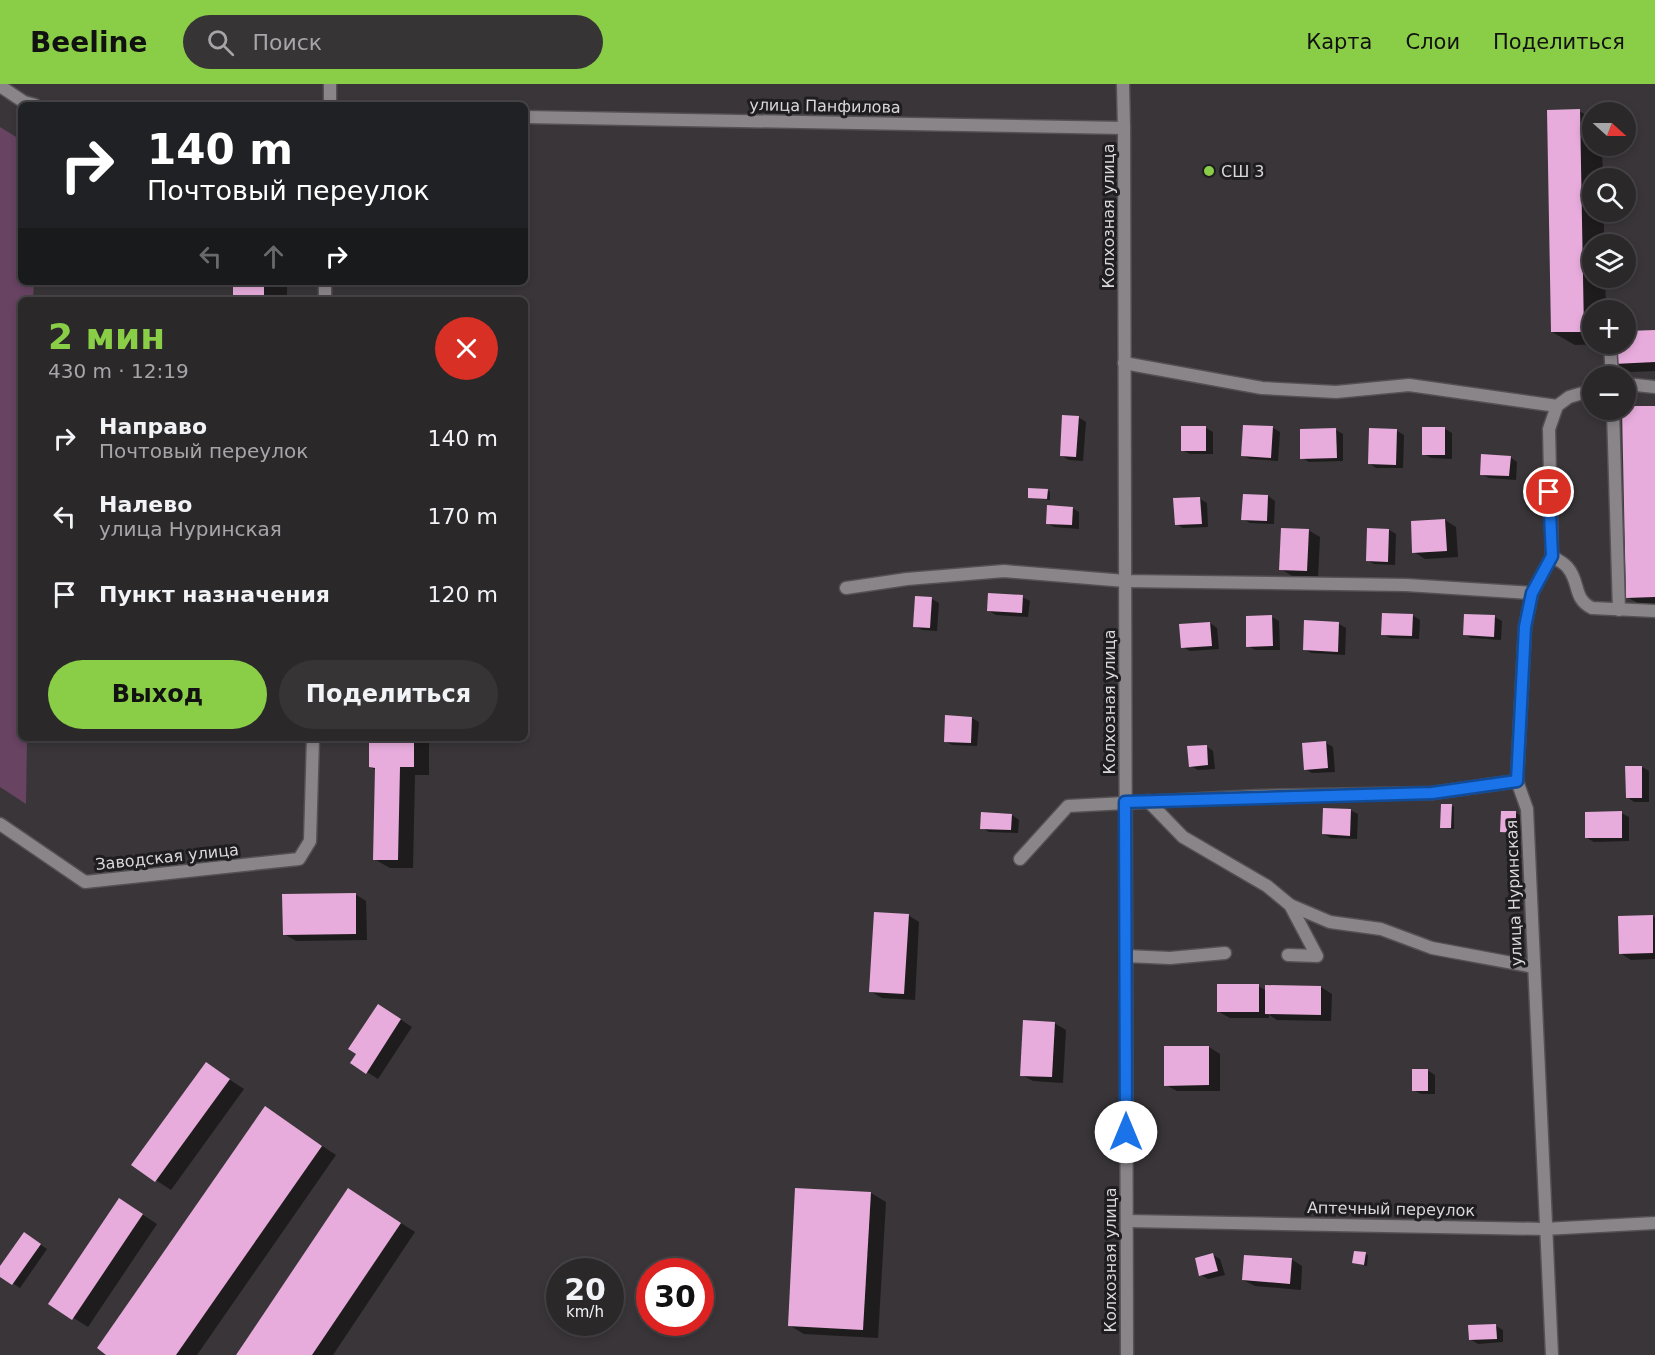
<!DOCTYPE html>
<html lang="ru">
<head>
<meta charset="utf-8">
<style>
  body { margin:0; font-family:"DejaVu Sans",sans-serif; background:#373436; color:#f1f3f6; height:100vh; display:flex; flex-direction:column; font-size:22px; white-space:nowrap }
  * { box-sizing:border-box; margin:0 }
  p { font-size:20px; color:#a6a6a8 }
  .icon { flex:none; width:33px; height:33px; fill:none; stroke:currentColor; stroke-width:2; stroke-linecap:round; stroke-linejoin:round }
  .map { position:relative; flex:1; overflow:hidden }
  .panel { position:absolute; left:18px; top:213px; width:510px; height:444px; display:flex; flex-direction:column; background:#2b282a; border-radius:9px; box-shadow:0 3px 9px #0003,0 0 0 2px #474447 }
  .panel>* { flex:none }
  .hud { position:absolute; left:18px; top:18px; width:510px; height:183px; border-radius:9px; box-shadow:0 3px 9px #0003,0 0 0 2px #474447; background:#202124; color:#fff; overflow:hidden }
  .needle { width:39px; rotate:111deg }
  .tools { position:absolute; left:1582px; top:18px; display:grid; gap:12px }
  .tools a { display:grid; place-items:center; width:54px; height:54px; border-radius:50%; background:#2b282a; box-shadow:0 3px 9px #0003,0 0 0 2px #474447; font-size:30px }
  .speed { position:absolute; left:546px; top:1174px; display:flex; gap:12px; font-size:30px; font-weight:700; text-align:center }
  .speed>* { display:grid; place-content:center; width:78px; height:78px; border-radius:50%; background:#2b282a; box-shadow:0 3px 9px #0003,0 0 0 2px #474447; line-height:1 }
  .speed small { font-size:15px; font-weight:400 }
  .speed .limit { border:9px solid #d22; background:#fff; color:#111 }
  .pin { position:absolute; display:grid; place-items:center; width:51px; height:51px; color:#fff; margin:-26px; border:3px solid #fff; border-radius:50%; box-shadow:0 2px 6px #0007 }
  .me { position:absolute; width:66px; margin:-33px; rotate:0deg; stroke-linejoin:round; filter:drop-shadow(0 0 4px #0008) }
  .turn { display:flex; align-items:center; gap:21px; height:126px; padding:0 30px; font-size:27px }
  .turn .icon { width:78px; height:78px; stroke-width:2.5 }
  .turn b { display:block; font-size:42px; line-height:51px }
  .lanes { display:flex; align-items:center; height:57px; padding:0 30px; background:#0003; justify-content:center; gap:30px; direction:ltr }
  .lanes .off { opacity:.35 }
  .round { display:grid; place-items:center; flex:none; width:63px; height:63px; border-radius:32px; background:#373436 }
  .summary { display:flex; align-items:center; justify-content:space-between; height:102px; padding:0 30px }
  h1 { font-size:36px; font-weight:600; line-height:45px; color:#8ace47 }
  .cta { display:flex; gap:12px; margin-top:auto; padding:12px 30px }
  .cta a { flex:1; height:69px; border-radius:36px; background:#8ace47; color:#111; font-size:24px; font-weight:600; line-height:69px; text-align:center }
  .cta a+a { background:#373436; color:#f1f3f6 }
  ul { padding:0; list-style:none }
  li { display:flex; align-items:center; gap:18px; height:78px; padding:0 30px }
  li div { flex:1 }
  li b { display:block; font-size:22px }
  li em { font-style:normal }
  header { display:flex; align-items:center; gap:36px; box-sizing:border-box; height:84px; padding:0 30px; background:#8ace47; color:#111 }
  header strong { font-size:28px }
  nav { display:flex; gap:33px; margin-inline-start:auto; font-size:21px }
  .search { width:420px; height:54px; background:#373436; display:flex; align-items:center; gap:15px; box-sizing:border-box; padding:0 21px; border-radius:33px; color:#a6a6a8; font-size:22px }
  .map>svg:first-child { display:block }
  .green { fill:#684362 }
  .shadow { fill:#0007 }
  .building { fill:#e7acdc }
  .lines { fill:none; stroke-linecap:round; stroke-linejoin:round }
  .minor-casing { stroke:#545154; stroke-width:15 }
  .tertiary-casing { stroke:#545154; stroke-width:15 }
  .minor { stroke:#8a8589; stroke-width:12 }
  .tertiary { stroke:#8a8589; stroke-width:12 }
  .route-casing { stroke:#114b97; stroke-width:15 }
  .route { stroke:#1a73e8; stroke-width:10 }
  .poi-dot { fill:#8ace47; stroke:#1f1d1f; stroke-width:2 }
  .labels { text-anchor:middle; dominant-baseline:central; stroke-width:6; stroke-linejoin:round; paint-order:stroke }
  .street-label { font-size:16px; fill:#dad7d9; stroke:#1f1d1f }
  .poi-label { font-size:16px; fill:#dad7d9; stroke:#1f1d1f; text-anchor:start }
</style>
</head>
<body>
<header>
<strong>Beeline</strong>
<div class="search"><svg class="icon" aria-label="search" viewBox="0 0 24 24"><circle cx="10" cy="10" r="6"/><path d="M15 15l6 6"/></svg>Поиск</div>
<nav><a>Карта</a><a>Слои</a><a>Поделиться</a></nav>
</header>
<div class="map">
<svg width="1655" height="1271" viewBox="0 0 1655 1271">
  <rect width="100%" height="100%" fill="#393538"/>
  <!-- green -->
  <path class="green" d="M0,43L21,56V198H34L33,216H21V654H27L26,720L0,703Z"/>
  <!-- shadow -->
  <g class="shadow">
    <path d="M1579,27L1593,35V62H1602L1603,94H1593V128H1604V160H1593V194H1605L1606,226H1593V260H1606L1575,261L1552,248Z"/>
    <rect x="235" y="198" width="52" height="18"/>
    <path d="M1655,247V287L1631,288L1616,279L1615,260H1626V248Z"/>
    <path d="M1655,323V526H1650L1627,513L1624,326Z"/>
    <path d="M1078,333L1086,338L1083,377L1069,376L1062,372Z"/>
    <path d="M1206,344L1213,348V370H1190L1182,366Z"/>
    <path d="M1273,344L1280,348L1278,377L1250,375L1242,371Z"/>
    <path d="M1424,344L1445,345L1452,349V375L1431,374L1424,370Z"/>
    <path d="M1336,346L1343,350V377L1309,378L1302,374Z"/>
    <path d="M1397,347L1404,351L1403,384H1376L1369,379Z"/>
    <path d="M1510,373L1517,378L1516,396L1489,394L1481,390Z"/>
    <path d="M1047,406L1050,408V416L1029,413Z"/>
    <path d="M1244,411L1268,412L1275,417L1274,440L1250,439L1243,435Z"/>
    <path d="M1200,415L1207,419L1208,443L1183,444L1176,440Z"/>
    <path d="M1072,424L1079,428V445L1054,443L1047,439Z"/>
    <path d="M1445,436L1456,443L1458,473L1425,475L1414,468Z"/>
    <path d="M1308,446L1320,453L1318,493L1292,492L1281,485Z"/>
    <path d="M1389,446L1396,450L1395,481L1374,480L1367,476Z"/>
    <path d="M1022,513L1030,517L1028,533L996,531L989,527Z"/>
    <path d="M932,515L939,519L937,547L922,546L915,542Z"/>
    <path d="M1412,531L1420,536L1419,555L1390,554L1383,550Z"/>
    <path d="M1272,533L1279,537L1280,566H1255L1248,562Z"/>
    <path d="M1495,533L1502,537L1501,556L1471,554L1464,550Z"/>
    <path d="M1306,538L1339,540L1346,544L1345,571L1311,569L1304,565Z"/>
    <path d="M1210,539L1217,544L1219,565L1190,567L1183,563Z"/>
    <path d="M972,634L979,638L977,662L952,661L945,657Z"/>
    <path d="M371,654H429V691H415L413,784H390L374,775L376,686L370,683Z"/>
    <path d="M1326,659L1333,663L1335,688L1312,689L1305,685Z"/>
    <path d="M1206,662L1213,667L1215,685L1198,686L1190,682Z"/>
    <path d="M1642,683L1649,687V718H1634L1627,713Z"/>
    <path d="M1451,721L1454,723V745L1445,744L1442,743Z"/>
    <path d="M1350,726L1358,730L1357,755L1331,754L1324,750Z"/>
    <path d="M1503,728L1516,729L1523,733V752L1509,751L1502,747Z"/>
    <path d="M1621,729L1629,733V757L1594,758L1587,754Z"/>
    <path d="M1012,731L1019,736L1018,749L989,748L982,744Z"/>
    <path d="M355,810L366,817L367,856L296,857L284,850Z"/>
    <path d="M908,831L919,838L915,916L882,914L870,907Z"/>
    <path d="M1652,832L1655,834V875L1631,876L1620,869Z"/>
    <path d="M1258,902L1267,907L1321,903L1332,910L1331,937L1277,936L1269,931V934H1230L1219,928Z"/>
    <path d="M389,928L412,943L378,995L367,988L358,970Z"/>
    <path d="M1054,939L1066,946L1063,999L1033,997L1022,991Z"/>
    <path d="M1209,963L1220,970V1007H1177L1166,1001Z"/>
    <path d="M206,980L244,1005L171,1106L133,1081Z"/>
    <path d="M1427,986L1435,991V1010H1421L1413,1006Z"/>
    <path d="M265,1024L336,1071L197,1271H109Z"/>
    <path d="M349,1106L415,1148L333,1271H238Z"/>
    <path d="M871,1109L886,1118L878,1254L804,1250L789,1241Z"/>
    <path d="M134,1125L157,1140L88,1243L50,1219Z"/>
    <path d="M31,1154L47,1165L20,1204L0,1191V1184Z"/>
    <path d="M1365,1170L1368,1171L1367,1182L1354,1179Z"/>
    <path d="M1213,1171L1220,1175L1225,1191L1208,1195L1201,1191Z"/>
    <path d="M1291,1175L1302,1182L1301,1206L1255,1202L1243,1196Z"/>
    <path d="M1496,1242L1503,1246V1258L1478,1260L1470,1255Z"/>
  </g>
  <!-- building -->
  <g class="building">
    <path d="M1580,25L1584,248H1551L1547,26Z"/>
    <rect x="233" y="198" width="31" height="18"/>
    <path d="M1655,246V278L1614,280V260H1626V247Z"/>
    <path d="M1626,322H1655V513L1626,514L1622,326H1626Z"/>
    <path d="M1062,331L1079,332L1076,373L1060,372Z"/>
    <path d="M1243,341L1273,342L1271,374L1241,372Z"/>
    <rect x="1181" y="342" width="25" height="25"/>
    <rect x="1422" y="343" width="23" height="28"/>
    <path d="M1336,344L1337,374L1300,375V345Z"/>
    <path d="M1369,344L1397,345L1396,381L1368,380Z"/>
    <path d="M1481,370L1511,372L1509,392L1480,391Z"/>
    <path d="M1028,404L1048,405L1047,415L1028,414Z"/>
    <path d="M1243,410L1268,411L1267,437L1241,436Z"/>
    <path d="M1200,413L1202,440L1175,441L1173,414Z"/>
    <path d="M1047,421L1073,423L1072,441L1046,440Z"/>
    <path d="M1445,435L1447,467L1412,469L1411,437Z"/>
    <path d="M1281,444L1309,445L1307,487L1279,486Z"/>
    <path d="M1367,444L1389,445L1388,478L1366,477Z"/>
    <path d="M988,509L1023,511L1022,529L987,527Z"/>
    <path d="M915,512L932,513L930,544L913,543Z"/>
    <path d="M1382,529L1413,530L1412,552L1381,551Z"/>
    <path d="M1464,530L1495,531L1494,553L1463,551Z"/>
    <path d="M1272,531L1273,562L1246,563V532Z"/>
    <path d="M1304,536L1339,538L1338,568L1303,566Z"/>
    <path d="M1210,538L1212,562L1181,564L1179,540Z"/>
    <path d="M945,631L972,633L971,659L944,658Z"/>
    <path d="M369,654H414V683H400L398,776H373L375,684L369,683Z"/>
    <path d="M1326,657L1328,684L1304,686L1302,659Z"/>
    <path d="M1207,661L1208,681L1189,683L1187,662Z"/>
    <path d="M1625,682H1642V714H1626Z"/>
    <path d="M1441,720H1452L1451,744H1440Z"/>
    <path d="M1323,724L1351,725L1350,752L1322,750Z"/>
    <path d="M1501,727H1516V749L1500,748Z"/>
    <path d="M1622,727V754H1585V728Z"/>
    <path d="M981,728L1012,730L1011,746L980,745Z"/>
    <path d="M356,809V850L283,851L282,810Z"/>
    <path d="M874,828L909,830L904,910L869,908Z"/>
    <path d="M1653,831V869L1619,870L1618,832Z"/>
    <rect x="1217" y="900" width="42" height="28"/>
    <path d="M1265,901L1321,902V931L1265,930Z"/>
    <path d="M378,920L401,935L366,990L350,979L356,970L348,965Z"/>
    <path d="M1023,936L1055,938L1052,993L1020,992Z"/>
    <path d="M1164,962H1209V1001L1164,1002Z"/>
    <path d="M206,978L230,995L155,1098L131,1081Z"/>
    <rect x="1412" y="985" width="16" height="22"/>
    <path d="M265,1022L322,1062L176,1271H106L97,1264Z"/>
    <path d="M348,1104L401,1139L312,1271H236Z"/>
    <path d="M795,1104L871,1108L863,1246L788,1242Z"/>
    <path d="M119,1114L143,1130L72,1236L48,1220Z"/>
    <path d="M24,1148L41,1160L12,1201L0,1193V1182Z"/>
    <path d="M1354,1167L1366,1168L1364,1181L1352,1179Z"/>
    <path d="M1213,1169L1218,1187L1199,1192L1195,1174Z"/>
    <path d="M1244,1171L1292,1174L1290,1200L1242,1196Z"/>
    <path d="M1496,1240L1497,1255L1469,1256L1468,1241Z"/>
  </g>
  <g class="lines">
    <!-- minor casing -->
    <g class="minor-casing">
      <g id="minor">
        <path d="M330,0V21"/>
        <path d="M1124,44L1127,1271"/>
        <path d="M325,216V198"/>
        <path d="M1608,224V226"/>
        <path d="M1610,260L1612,292"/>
        <path d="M1124,279L1262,304L1336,308L1409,301L1557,322"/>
        <path d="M1626,300L1655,303"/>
        <path d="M1613,326L1619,526"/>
        <path d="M1552,472C1557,476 1565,479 1568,484C1580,498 1573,515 1592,524L1655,527"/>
        <path d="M846,504L907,495L1004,487L1125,497L1406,501L1532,509"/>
        <path d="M1148,717L1183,753L1267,802L1290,821L1317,872L1288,871"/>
        <path d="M0,740L85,798L299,775L310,757L313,654"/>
        <path d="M1020,775L1068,722L1260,712L1432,709L1517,697"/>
        <path d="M1290,821L1330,838L1381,845L1432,864L1534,883"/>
        <path d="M1126,872L1170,874L1225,869"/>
        <path d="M1127,1137L1544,1145L1655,1139"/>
        <path d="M1552,1271L1527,725L1517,697L1525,543L1532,509L1552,472L1549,345L1557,322L1569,313L1593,306"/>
      </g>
    </g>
    <!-- tertiary casing -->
    <g class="tertiary-casing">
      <g id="tertiary">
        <path d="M0,2L24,18L35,21"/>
        <path d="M525,33L1124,44L1123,0"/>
      </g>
    </g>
    <!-- minor -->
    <use href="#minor" class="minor"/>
    <!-- tertiary -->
    <use href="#tertiary" class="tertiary"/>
  </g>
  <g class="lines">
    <!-- route casing -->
    <g class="route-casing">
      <path id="route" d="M1126,1048L1125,718L1432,709L1517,697L1525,543L1532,509L1552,472L1549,408"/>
    </g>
    <!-- route -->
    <use href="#route" class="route"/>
  </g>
  <!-- markers -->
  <circle class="poi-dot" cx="1209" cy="87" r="6"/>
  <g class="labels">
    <!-- street labels -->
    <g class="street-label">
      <text transform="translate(825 22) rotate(1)">улица Панфилова</text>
      <text transform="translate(1108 132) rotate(-90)">Колхозная улица</text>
      <text transform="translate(1109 618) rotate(-90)">Колхозная улица</text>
      <text transform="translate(167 773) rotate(-6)">Заводская улица</text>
      <text transform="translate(1514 809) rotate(-92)">улица Нуринская</text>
      <text transform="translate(1391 1125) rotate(1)">Аптечный переулок</text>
      <text transform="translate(1110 1176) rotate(-90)">Колхозная улица</text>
    </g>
    <!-- poi labels -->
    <g class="poi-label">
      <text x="1221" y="87">СШ 3</text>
    </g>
  </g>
</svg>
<div class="tools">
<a><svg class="needle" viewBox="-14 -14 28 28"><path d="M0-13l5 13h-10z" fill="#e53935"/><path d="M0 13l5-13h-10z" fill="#a6a6a8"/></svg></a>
<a><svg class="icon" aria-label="search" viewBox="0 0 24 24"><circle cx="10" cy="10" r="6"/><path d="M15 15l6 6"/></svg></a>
<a><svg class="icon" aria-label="layers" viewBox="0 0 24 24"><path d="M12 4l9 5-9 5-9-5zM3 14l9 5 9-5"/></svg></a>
<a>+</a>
<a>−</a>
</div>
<div class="speed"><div>20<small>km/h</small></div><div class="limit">30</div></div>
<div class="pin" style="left:1549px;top:408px;background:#d93025"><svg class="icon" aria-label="arrive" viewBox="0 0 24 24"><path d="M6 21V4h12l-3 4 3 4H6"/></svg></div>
<svg class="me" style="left:1126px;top:1048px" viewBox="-20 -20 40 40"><circle r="19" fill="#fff"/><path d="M0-13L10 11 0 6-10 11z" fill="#1a73e8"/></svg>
<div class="hud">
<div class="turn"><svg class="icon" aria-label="right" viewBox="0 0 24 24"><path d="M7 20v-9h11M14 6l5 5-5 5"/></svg><div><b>140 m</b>Почтовый переулок</div></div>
<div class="lanes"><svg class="icon off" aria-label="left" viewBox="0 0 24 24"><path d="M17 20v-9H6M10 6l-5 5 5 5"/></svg><svg class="icon off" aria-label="ahead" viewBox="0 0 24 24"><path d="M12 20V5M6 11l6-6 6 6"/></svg><svg class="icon" aria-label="right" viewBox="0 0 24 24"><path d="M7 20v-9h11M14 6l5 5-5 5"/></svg></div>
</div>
<section class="panel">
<div class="summary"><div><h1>2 мин</h1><p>430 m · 12:19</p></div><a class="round" style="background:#d93025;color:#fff"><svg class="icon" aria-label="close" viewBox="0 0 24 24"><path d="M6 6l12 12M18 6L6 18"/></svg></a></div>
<ul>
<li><svg class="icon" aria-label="right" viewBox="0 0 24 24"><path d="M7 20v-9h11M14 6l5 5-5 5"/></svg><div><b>Направо</b><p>Почтовый переулок</p></div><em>140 m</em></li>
<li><svg class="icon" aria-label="left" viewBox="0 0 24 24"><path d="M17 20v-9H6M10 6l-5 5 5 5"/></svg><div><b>Налево</b><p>улица Нуринская</p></div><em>170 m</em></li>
<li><svg class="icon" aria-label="arrive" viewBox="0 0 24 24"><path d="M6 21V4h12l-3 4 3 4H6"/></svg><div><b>Пункт назначения</b></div><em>120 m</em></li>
</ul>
<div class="cta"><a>Выход</a><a>Поделиться</a></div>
</section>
</div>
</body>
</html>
